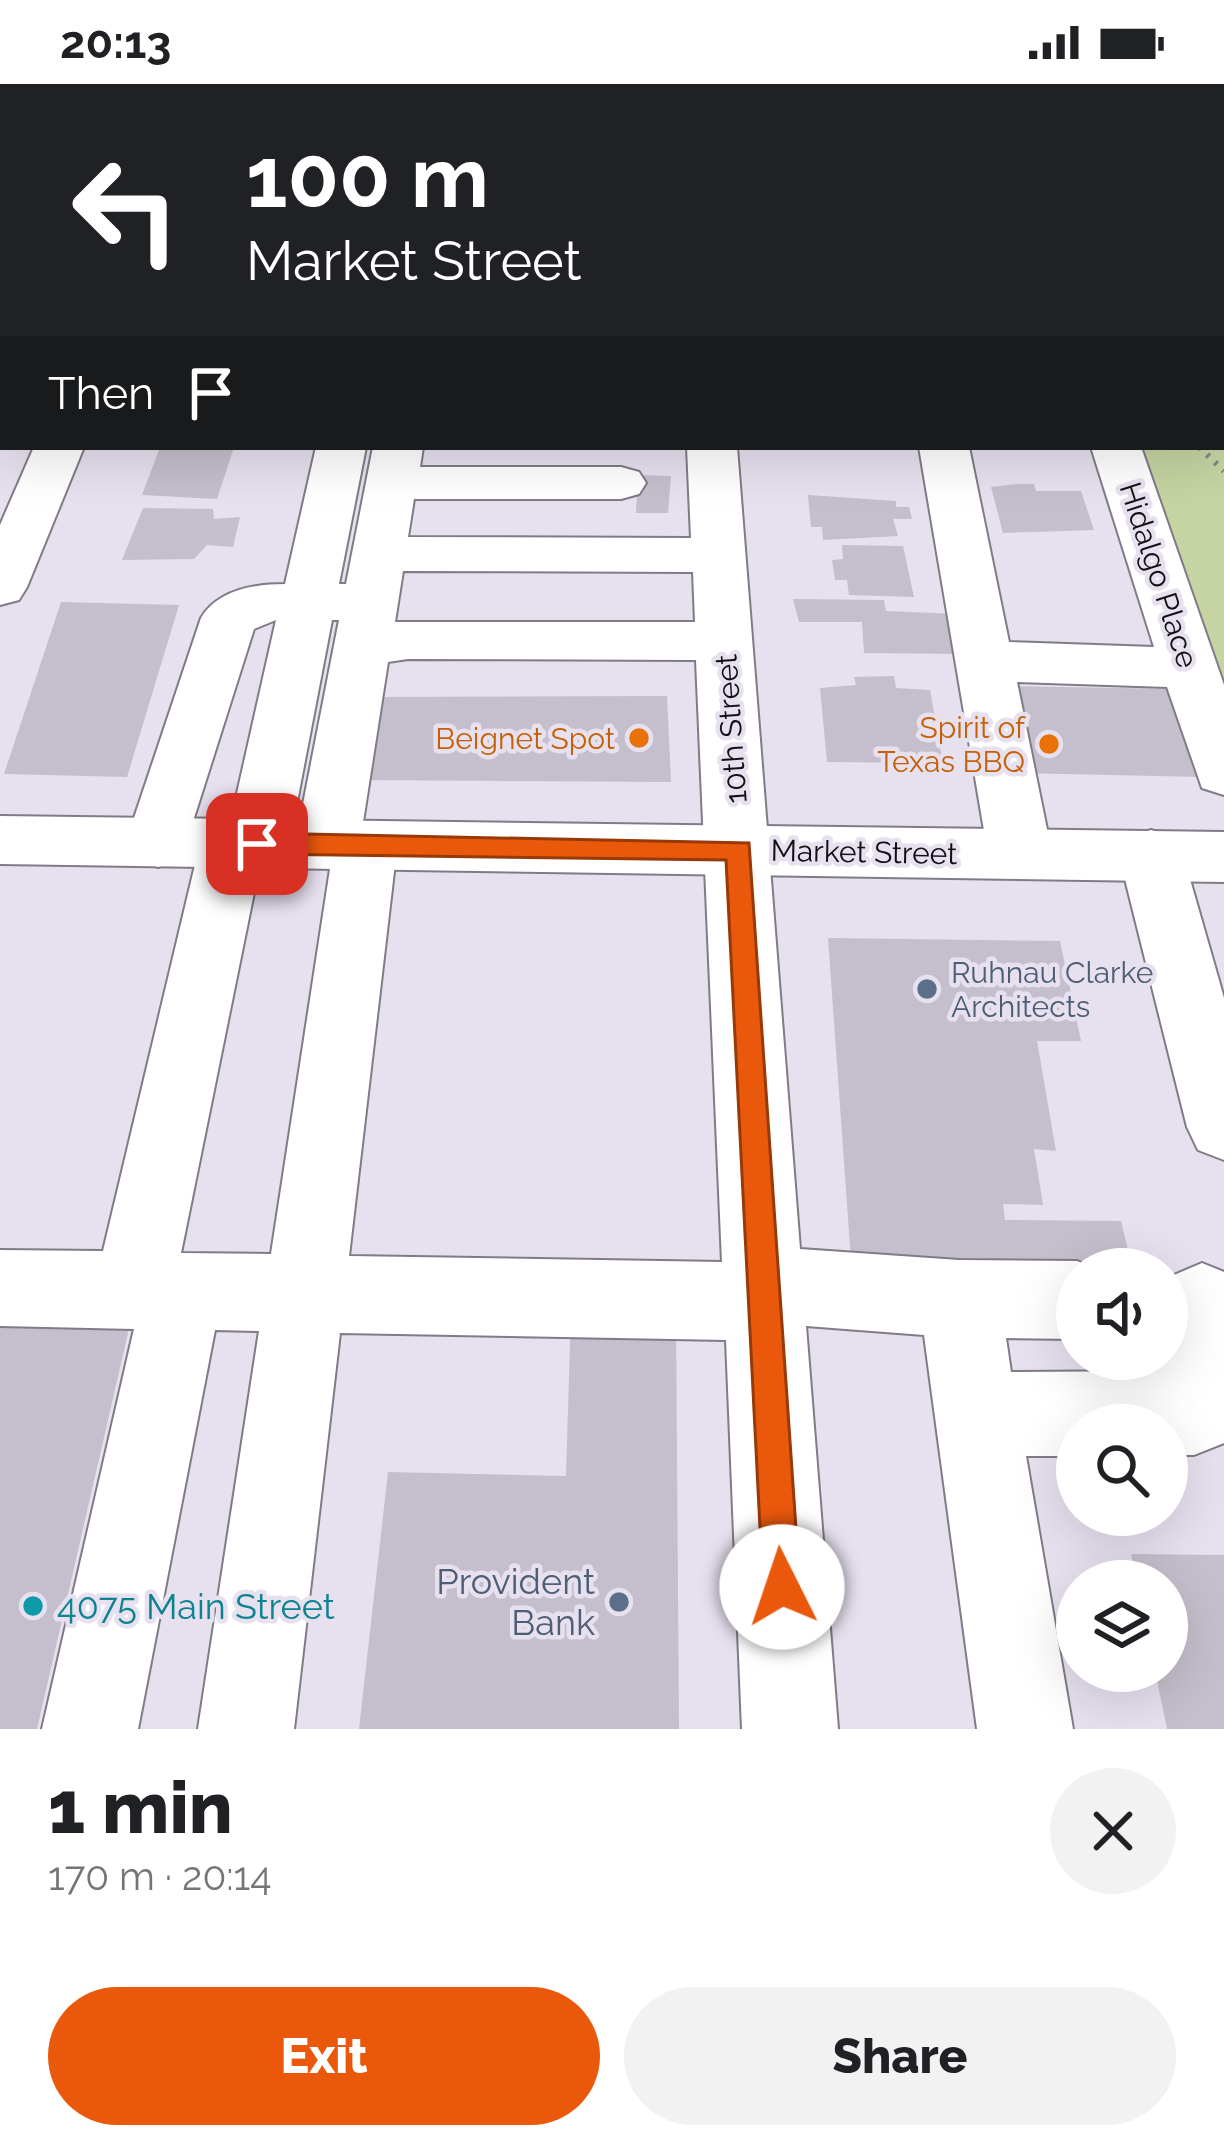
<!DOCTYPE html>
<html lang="en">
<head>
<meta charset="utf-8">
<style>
  body { margin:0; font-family:Raleway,sans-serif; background:#f2f2f2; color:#202124; height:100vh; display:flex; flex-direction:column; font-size:45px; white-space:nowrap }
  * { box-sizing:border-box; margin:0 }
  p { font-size:39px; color:#757577 }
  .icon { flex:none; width:66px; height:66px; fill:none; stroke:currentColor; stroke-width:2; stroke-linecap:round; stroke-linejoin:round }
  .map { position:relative; height:1645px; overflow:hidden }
  .sheet { display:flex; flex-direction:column; background:#fff; flex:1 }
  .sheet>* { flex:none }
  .top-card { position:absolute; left:0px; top:0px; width:1224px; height:366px; box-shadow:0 12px 48px #0002; background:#202124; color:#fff; overflow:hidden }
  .buttons { position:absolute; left:1056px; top:1164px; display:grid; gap:24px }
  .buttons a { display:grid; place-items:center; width:132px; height:132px; border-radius:50%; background:#fff; box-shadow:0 12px 48px #0002; font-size:60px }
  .pin { position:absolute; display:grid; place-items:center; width:102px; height:102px; color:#fff; margin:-51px; border-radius:24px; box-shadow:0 6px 18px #0006 }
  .me { position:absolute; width:132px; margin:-66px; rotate:356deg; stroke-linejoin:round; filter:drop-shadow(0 0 9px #0008) }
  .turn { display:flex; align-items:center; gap:42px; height:252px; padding:0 48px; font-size:54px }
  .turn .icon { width:156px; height:156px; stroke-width:2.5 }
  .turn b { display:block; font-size:84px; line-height:102px }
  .then { display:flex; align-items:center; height:114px; padding:0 48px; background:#0003; gap:24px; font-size:45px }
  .round { display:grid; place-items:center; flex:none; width:126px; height:126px; border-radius:63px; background:#f2f2f2 }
  .headline { display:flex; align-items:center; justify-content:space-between; height:204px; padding:0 48px }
  h1 { font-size:72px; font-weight:800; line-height:90px }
  .button { display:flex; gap:24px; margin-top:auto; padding:24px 48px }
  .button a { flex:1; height:138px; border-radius:72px; background:#ea580c; color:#fff; font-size:48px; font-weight:800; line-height:138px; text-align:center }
  .button a+a { background:#f2f2f2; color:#202124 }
  .status { display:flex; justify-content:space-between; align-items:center; height:84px; padding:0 60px; background:#fff; direction:ltr }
  .status svg { height:33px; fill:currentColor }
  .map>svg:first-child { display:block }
  .green { fill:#c5d4a2 }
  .building { fill:#c5becc }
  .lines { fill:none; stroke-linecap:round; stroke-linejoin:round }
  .minor-casing { stroke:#817b88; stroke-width:4 }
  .major-casing { stroke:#817b88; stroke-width:4 }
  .path { stroke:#88838d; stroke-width:6; stroke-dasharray:3 8; stroke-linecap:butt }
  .minor { fill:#fff; fill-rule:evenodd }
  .major { fill:#fff; fill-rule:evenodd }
  .route { fill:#ea580c; stroke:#983908; stroke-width:3 }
  .food-dot { fill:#e8710a; stroke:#e7e0ef; stroke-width:4.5 }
  .service-dot { fill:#5c6f8a; stroke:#e7e0ef; stroke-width:4.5 }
  .culture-dot { fill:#0f9aa8; stroke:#e7e0ef; stroke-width:4.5 }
  .labels { text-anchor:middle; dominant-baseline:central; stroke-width:9; stroke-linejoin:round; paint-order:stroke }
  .street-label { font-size:30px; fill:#120f14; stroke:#e7e0ef }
  .food-label { font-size:30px; fill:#c56008; stroke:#e7e0ef; text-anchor:end }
  .service-label { font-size:30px; fill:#4e5e75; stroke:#e7e0ef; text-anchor:start }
  .near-service-label { font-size:36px; fill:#4e5e75; stroke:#e7e0ef; text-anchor:end }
  .near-culture-label { font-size:36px; fill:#0d838f; stroke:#e7e0ef; text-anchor:start }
</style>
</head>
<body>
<div class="status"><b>20:13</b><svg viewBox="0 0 49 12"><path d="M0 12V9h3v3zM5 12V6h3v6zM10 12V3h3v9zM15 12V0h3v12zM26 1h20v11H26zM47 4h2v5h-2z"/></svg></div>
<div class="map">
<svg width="1224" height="1645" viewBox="0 0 1224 1645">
  <rect width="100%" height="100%" fill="#e7e0ef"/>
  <!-- green -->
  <path class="green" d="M1224,12V611L1138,363H1221Z"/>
  <!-- building -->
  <g class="building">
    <path d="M160,363L233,366L217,415L142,411Z"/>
    <path d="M638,391L671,392L668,429H636Z"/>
    <path d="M1016,400H1034L1036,407H1081L1094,446L1003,449L991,403Z"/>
    <path d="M808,411L896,417V423H909L912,435H893L898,452L823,456L822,443H811Z"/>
    <path d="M143,424L213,425L214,435L240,433L233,463L207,461L194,475L122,476Z"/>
    <path d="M842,461L903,462L914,513L849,511L847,496H835L832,476L843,475Z"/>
    <path d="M793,515L884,516L886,527L958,530L966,570L864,569L862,538H799Z"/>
    <path d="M61,518L179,521L127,693L4,690Z"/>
    <path d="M894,592L896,604L930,606L943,679L827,678L820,604L856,601L854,593Z"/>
    <path d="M999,602L1174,605L1203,693L1017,689Z"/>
    <path d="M667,612L671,698L351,696L364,613Z"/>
    <path d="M828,854L1060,857L1081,957H1037L1056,1067L1034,1065L1043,1121L1003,1120L1005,1136L1121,1137L1131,1179L851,1176Z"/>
    <path d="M0,1218L134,1223L37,1645H0Z"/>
    <path d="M571,1228L676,1234L679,1645H359L388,1388L566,1392Z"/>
    <path d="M1131,1470L1224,1471V1645H1167L1155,1587H1167V1497H1137Z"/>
  </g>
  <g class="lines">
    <!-- minor casing -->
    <g class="minor-casing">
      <g id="minor">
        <path d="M310,0H1179L1177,3Z"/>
        <rect x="0" y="101" width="3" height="24"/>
        <path d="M0,255L3,256V284L0,283Z"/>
        <path d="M34,363H84L27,503L19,516L0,521V441Z"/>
        <path d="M316,363H366L339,500H346L373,363H423L420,383H621L639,388L646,399L639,410L621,415H414L408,453L691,454L687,363H737L800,1165L959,1176L1077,1177L1096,1185H1077V1255L1006,1254L1011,1288L1156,1287L1157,1275H1167V1206L1174,1191L1202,1179L1224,1188V1359L1194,1371H1167V1341H1077V1372H1026L1073,1645H977L924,1251L806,1242L838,1645H742L726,1256L340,1249L294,1645H198L259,1247L215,1246L138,1645H42L134,1245L0,1242V1166L103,1167L200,760L209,743L231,736L276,536L254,545L181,775L158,783L135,775L126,758L201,534C218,506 254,500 285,500ZM403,487L693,488L695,538H395ZM332,536H339L295,761L304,778L330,785L271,1170L181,1169L259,784L280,777L289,760ZM408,575L696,576L722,1178L349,1172L397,762L388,745L363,738L388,578Z"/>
        <path d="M919,363H969L1009,558L1154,563L1091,363H1141L1224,601V711L1202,704L1167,603L1017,598L1052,770L1043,788L1020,795L997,788L988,770Z"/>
        <path d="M1151,746L1174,753L1183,771L1224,914V1076L1198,1066L1187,1043L1119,771L1128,753Z"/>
      </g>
    </g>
    <!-- major casing -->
    <g class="major-casing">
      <path id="major" d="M0,732L1224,748V798L0,780Z"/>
    </g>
    <!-- path -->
    <path class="path" d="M1199,363L1224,387"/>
    <!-- minor -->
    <use href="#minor" class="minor"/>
    <!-- major -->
    <use href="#major" class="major"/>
  </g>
  <!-- route -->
  <path class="route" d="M257,749L749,759L800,1503L795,1516L782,1521L768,1516L763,1503L726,776L257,770L244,760Z"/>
  <!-- markers -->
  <g class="food-dot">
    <circle cx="639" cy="654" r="12"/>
    <circle cx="1049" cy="660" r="12"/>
  </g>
  <g class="service-dot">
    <circle cx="927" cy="905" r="12"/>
    <circle cx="619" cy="1518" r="12"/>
  </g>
  <circle class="culture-dot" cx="33" cy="1522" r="12"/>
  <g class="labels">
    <!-- street labels -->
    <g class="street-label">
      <text transform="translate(1159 491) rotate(72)">Hidalgo Place</text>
      <text transform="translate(731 645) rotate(-94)">10th Street</text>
      <text transform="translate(864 768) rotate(1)">Market Street</text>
    </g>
    <!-- food labels -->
    <g class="food-label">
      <text x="1025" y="643">Spirit of<tspan x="1025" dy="34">Texas BBQ</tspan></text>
      <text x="615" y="654">Beignet Spot</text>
    </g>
    <!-- service labels -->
    <g class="service-label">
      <text x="951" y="888">Ruhnau Clarke<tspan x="951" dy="34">Architects</tspan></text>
    </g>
    <!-- near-service labels -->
    <g class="near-service-label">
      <text x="595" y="1497">Provident<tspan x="595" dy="41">Bank</tspan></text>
    </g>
    <!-- near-culture labels -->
    <g class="near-culture-label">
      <text x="57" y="1522">4075 Main Street</text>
    </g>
  </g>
</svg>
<div class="buttons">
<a><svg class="icon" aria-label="sound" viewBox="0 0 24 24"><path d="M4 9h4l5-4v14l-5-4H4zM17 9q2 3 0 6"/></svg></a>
<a><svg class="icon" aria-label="search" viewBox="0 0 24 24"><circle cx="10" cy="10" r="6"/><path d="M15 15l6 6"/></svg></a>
<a><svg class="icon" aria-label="layers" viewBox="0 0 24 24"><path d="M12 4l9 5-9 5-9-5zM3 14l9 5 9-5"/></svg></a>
</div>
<div class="pin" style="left:257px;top:760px;background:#d93025"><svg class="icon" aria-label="arrive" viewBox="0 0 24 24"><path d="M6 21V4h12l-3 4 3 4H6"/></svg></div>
<svg class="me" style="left:782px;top:1503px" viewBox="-20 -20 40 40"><circle r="19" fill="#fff"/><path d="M0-13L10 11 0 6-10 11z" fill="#ea580c"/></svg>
<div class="top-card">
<div class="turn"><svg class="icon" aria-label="left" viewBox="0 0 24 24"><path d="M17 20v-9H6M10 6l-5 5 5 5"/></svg><div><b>100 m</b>Market Street</div></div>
<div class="then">Then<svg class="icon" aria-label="arrive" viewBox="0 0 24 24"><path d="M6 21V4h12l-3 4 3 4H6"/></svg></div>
</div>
</div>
<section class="sheet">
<div class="headline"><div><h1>1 min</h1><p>170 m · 20:14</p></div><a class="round"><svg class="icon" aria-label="close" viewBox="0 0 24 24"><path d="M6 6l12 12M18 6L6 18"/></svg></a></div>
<div class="button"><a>Exit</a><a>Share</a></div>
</section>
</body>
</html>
